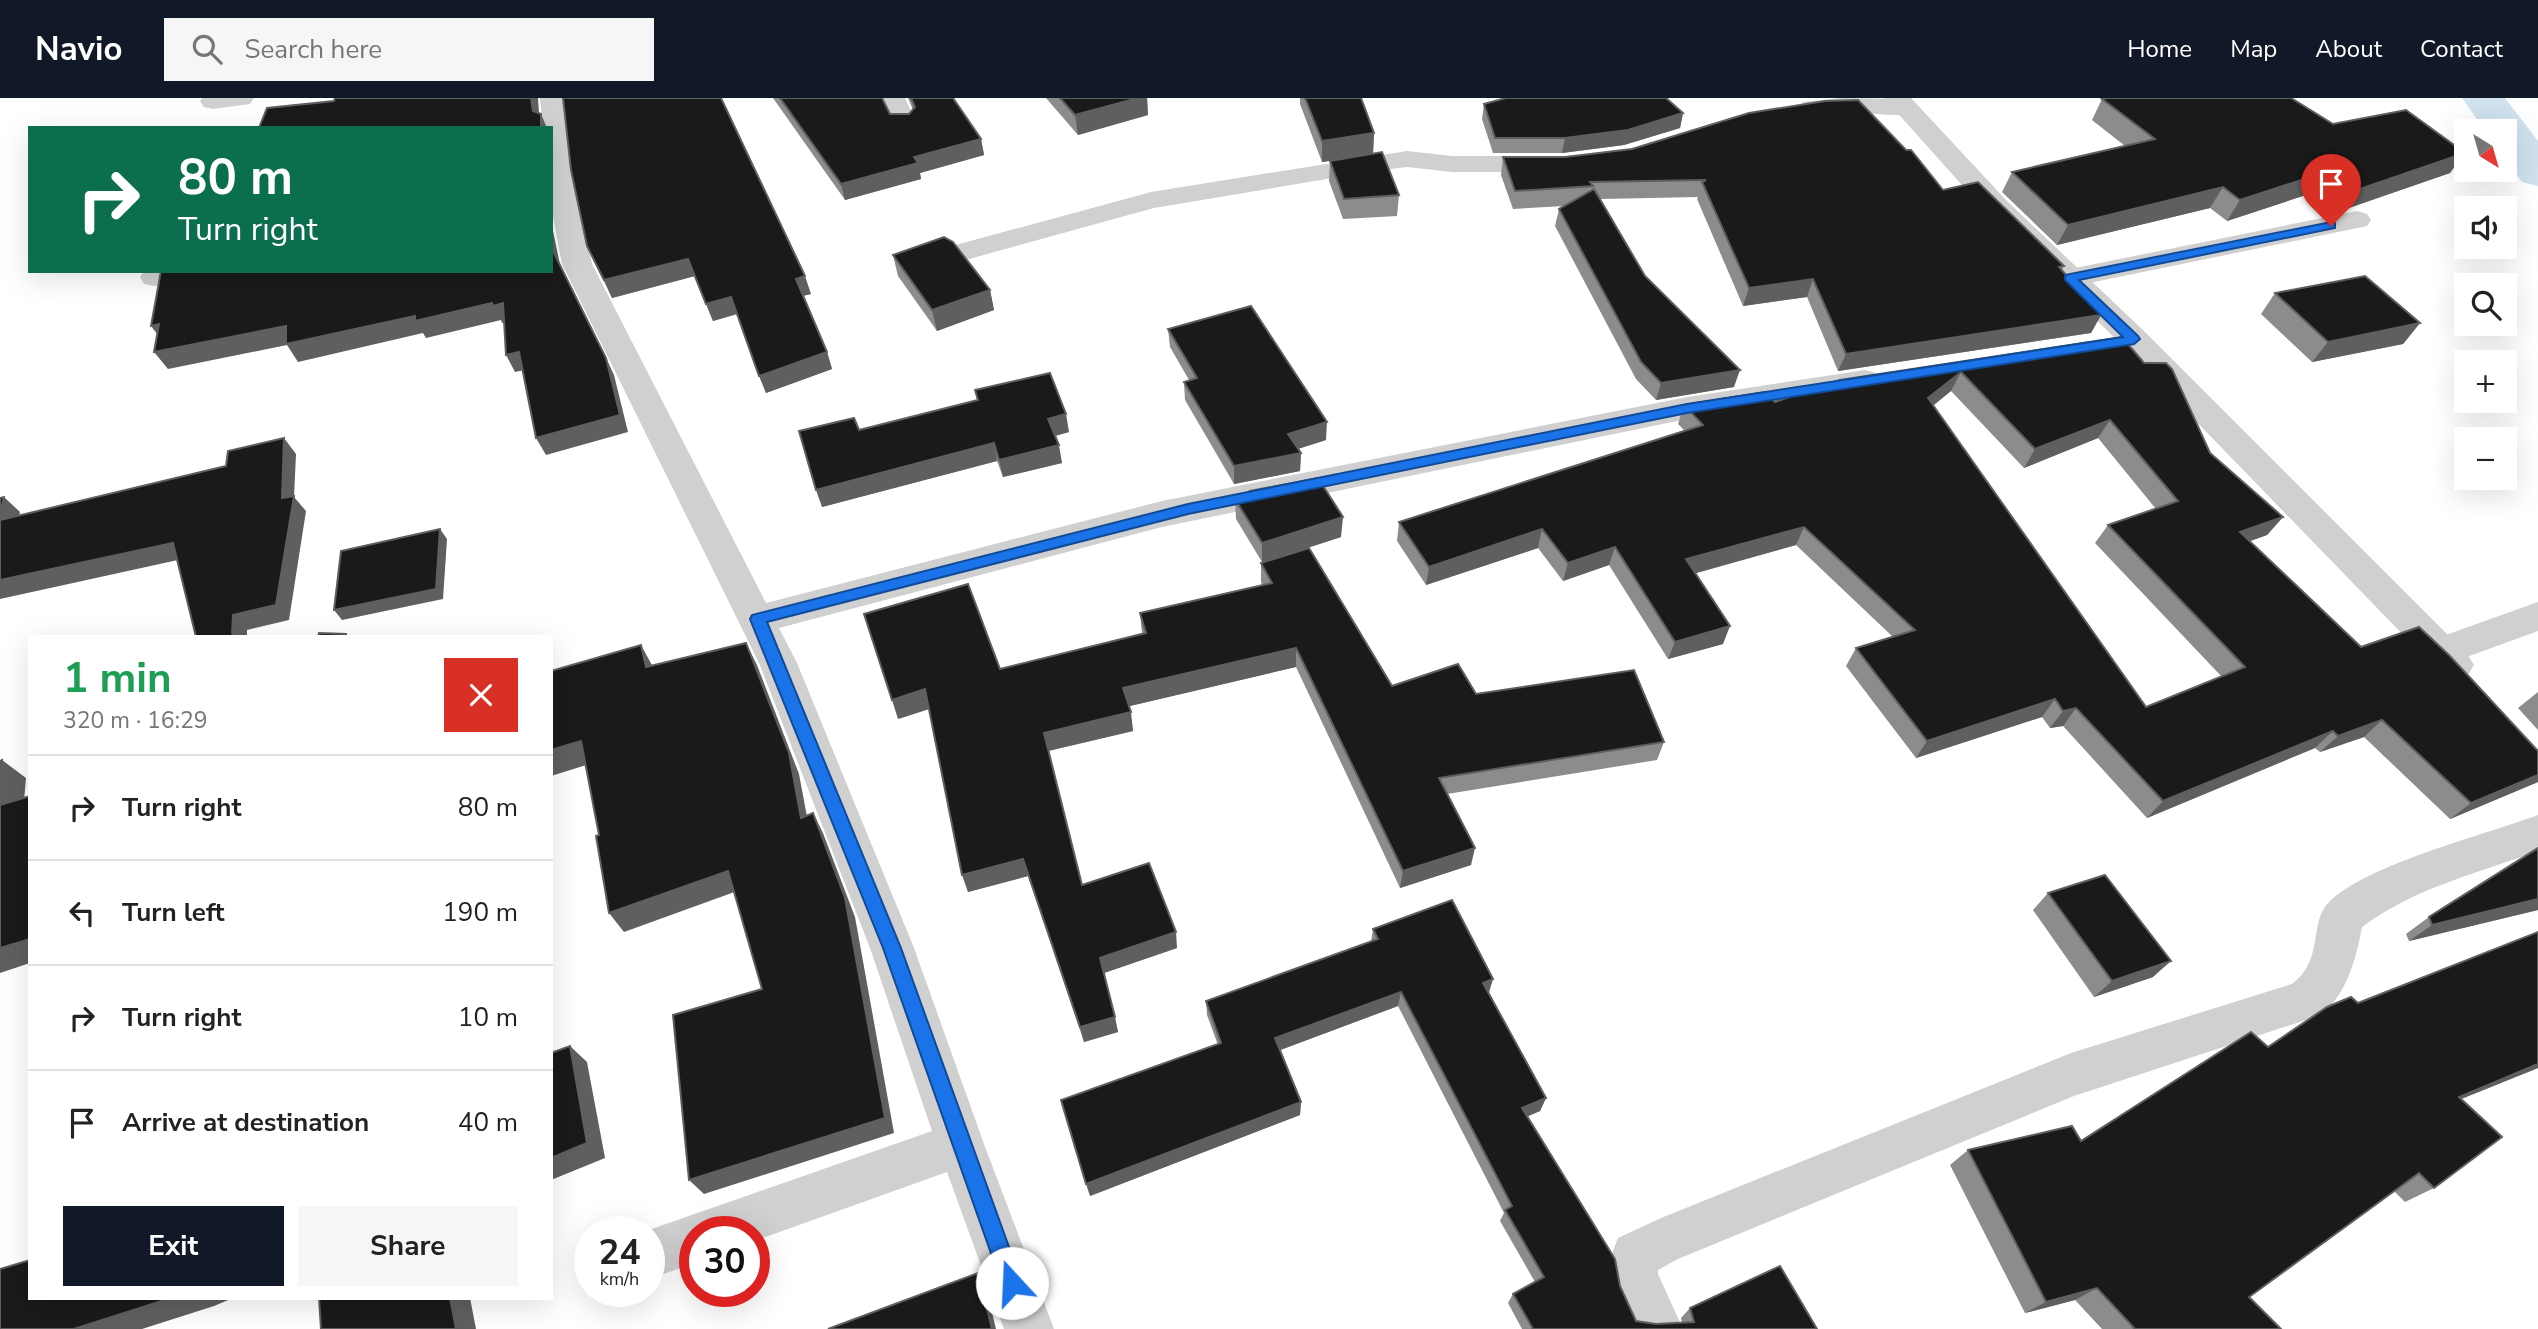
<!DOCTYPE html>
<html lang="en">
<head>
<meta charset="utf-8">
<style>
  body { margin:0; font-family:"Nunito Sans",sans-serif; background:#f6f6f6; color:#222; height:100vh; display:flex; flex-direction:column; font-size:26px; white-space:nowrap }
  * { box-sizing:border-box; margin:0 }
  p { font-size:23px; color:#767676 }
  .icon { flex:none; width:38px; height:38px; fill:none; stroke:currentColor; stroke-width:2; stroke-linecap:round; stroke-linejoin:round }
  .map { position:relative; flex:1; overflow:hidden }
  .details { position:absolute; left:28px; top:537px; width:525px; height:665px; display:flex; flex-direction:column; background:#fff; border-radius:0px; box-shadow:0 7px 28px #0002 }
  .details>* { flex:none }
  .guide { position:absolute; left:28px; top:28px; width:525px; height:147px; border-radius:0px; box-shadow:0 7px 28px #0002; background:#0b6e4f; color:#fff; overflow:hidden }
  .needle { width:46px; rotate:143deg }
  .controls { position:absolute; left:2454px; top:21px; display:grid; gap:14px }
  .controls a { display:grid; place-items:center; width:63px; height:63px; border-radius:0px; background:#fff; box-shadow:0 7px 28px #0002; font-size:35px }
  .speed { position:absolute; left:574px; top:1118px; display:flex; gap:14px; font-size:35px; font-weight:700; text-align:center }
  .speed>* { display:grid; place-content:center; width:91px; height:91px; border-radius:50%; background:#fff; box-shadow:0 7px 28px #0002; line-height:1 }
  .speed small { font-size:18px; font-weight:400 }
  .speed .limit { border:10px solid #d22; background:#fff; color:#111 }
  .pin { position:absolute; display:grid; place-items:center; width:60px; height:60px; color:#fff; margin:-72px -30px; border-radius:50% 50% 50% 0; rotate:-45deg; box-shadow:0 0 7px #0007 }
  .pin .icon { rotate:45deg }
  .me { position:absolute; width:77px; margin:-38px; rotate:340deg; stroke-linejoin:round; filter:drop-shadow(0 0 5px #0008) }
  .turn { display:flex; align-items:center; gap:24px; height:147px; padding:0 35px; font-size:32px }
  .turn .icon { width:91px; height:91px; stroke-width:2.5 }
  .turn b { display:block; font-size:49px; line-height:60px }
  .round { display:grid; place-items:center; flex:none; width:74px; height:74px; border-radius:0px; background:#f6f6f6 }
  .head { display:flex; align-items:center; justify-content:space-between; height:119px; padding:0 35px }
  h1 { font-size:42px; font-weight:700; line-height:52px; color:#1e9e55 }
  .action { display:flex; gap:14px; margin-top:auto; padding:14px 35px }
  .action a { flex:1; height:80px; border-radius:0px; background:#111827; color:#fff; font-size:28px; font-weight:700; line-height:80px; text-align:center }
  .action a+a { background:#f6f6f6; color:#222 }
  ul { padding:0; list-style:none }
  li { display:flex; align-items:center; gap:21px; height:105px; padding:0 35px; border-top:2px solid #e0e0e0 }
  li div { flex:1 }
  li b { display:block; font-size:26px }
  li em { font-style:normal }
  header { display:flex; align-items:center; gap:42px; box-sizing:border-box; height:98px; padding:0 35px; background:#111827; color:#fff }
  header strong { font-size:33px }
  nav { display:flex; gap:38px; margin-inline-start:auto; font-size:24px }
  .search { width:490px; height:63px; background:#f6f6f6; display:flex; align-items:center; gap:18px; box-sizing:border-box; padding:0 24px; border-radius:0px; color:#767676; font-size:26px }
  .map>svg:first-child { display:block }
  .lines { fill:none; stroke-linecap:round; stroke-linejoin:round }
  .canal { fill:#cfe2ee; fill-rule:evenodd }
  .minor { fill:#d0d0d0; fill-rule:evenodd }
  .tertiary { fill:#d0d0d0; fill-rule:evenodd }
  .wall { fill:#8c8c8c; fill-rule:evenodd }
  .shaded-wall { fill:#5f5f5f }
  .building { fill:#1a1a1a; stroke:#5f5f5f; stroke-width:2; fill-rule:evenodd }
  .route { fill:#1a73e8; stroke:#114b97; stroke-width:2 }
</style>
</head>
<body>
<header>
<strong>Navio</strong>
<div class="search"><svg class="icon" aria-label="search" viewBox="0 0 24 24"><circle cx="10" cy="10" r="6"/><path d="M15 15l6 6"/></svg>Search here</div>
<nav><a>Home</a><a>Map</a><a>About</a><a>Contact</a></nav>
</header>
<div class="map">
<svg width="2538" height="1231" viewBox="0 0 2538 1231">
  <rect width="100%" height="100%" fill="#fff"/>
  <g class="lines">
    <!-- canal -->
    <path class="canal" d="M2462,0H2505L2538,43V88L2522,84L2504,59V33H2485Z"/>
    <!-- minor -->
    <g class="minor">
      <path d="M202,0H254L250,6L213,11L204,9L200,3Z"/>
      <path d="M540,0H566L576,90L592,166L766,505L1162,403L1687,299L1865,272L1876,275L1881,283L1876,291L1865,294L1687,321L1162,429L779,530L797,565L914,850L984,1046L1054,1231H1004L947,1074L754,1143V1134H695V1165L649,1181V1134H643L932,1033L870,850L759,565L562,166L551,108V30H543Z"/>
      <path d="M879,0H905L916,24L912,30L903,32L894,30Z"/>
      <path d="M1841,0L1904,1L1913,3L1917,9L1913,15C1894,20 1873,14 1852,15C1836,16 1819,20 1803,16L1799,10L1803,4Z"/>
      <path d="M1407,53L1452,58H1553L1563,60L1567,66L1563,72L1553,74H1452L1407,69L1374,73L1154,110L962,163L952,160L947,154L952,148L1151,94Z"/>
      <path d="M2357,113L2367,116L2371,122L2367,128L2070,189L2059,187L2055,180L2059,173L2070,171Z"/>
      <path d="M144,173H200L196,180L155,188L144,186L140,179Z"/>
      <path d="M2538,504V533L2442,568L2429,563L2423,553L2429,543Z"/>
      <path d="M2538,717V753C2478,775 2414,790 2362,829C2356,861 2347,896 2321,917L2074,998L1678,1161L1658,1172V1176L1683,1231H1630C1613,1197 1602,1176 1618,1140L1661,1120L2071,955L2292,886C2325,861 2308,825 2329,804C2368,766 2484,737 2538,717Z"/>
    </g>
    <!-- tertiary -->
    <path class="tertiary" d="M1884,0H1911L2007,103L2145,234L2468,557L2474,567L2468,577L2455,582L2442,577L2123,248L1987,115Z"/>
  </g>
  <!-- wall -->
  <g class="wall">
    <path d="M773,0H882L890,16H909L913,12L908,0H953L981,41L984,57L920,75L921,81L845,102Z"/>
    <path d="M1046,0H1147L1148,17L1078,37Z"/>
    <path d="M1300,0H1361L1374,35L1373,56L1399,97L1397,118L1343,121L1329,83L1330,63L1322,64L1300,6Z"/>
    <path d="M2102,1L2333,26L2450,75L2343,112L2315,94L2227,123L2210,110L2057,147L2002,94L2012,74L2125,48L2092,22Z"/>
    <path d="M1484,6L1683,15L1680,30L1624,47L1562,55H1493L1482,21Z"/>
    <path d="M1503,59L1943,92L2064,168L2062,172L2101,217L2091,235L1838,273L1807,199L1743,208L1697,101L1698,99L1600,101L1645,178L1734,289L1656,302L1636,281L1555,128L1559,111L1564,108L1513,111L1501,77Z"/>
    <path d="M587,148L811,196L803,198L827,254L832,271L766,295L737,216L713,223L695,178L612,200Z"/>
    <path d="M893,157L990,192L994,212L937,233L898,178Z"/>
    <path d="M2275,195L2420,225L2403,246L2312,264L2261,216Z"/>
    <path d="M1168,231L1326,342L1298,351L1301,355L1300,373L1234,386L1185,302L1184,284L1189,282L1170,249Z"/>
    <path d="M2122,239L2210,355L2283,419L2267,437L2250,443L2361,549L2538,653V684L2450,721L2364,639L2320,654L2315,650L2147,720L2063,628L2050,630L2042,619L1916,660L1846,568L1856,550L1893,539L1796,447L1695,475L1723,546L1668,561L1609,467L1563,483L1538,450L1426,487L1397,443L1399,424L1685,333L1678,326L1684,307L1775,304ZM1951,293L2024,370L2098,340L2156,411L2108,427L2095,445L2222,579L2146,609L1933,308Z"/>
    <path d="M975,292L1069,334L1055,338L1062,365L1003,379L997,363L822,409L859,332L977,302Z"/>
    <path d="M1250,393L1341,439L1288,456L1392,588L1476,596L1664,644L1657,662L1447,696L1471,767L1400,790L1296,569L1129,608L1133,633L1048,653L1082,787L1177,850L1104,875L1118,934L1084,944L1028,778L968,794L929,611L898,621L1000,571L1142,535L1140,515L1262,487L1261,484V465L1262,464L1236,421L1235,401L1250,396Z"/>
    <path d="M2538,594V632L2518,610Z"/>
    <path d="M2538,750V812L2409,843L2406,836L2429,819Z"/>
    <path d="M2048,795L2153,879L2094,899L2033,812Z"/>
    <path d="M1373,831L1493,881L1489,895L1546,1000L1540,1013L1527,1018L1620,1188L1636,1223L1656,1226L1682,1225L1681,1220L1690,1210L1817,1231H1522L1508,1205L1513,1196L1535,1184L1500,1123L1504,1115L1398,908L1280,952L1301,1004L1300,1017L1090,1098L1218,947L1207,917L1206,903L1371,844Z"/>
    <path d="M2358,905L2538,970L2461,1001L2434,1090L2405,1104L2394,1093L2249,1199L2281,1231H2102L2075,1202L2025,1215L1950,1067L1968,1052L2081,1043Z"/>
  </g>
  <!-- shaded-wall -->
  <g class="shaded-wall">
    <path d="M531,0H538L540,30L533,13Z"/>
    <path d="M1138,0H1147L1148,17L1078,37L1075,17Z"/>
    <path d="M1683,15L1680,30L1624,47L1562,55L1565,40Z"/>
    <path d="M541,16L547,30H541Z"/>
    <path d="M1374,35L1373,56L1322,64V43Z"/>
    <path d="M981,41L984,57L920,75L921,81L845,102L841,86L914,59Z"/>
    <path d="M2465,55L2450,75L2343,112L2357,92Z"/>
    <path d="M2329,73L2315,94L2227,123L2240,102Z"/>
    <path d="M2223,89L2210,110L2057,147L2068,127Z"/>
    <path d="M551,123L560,167L551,149Z"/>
    <path d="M688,161L695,178L612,200L604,182Z"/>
    <path d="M805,178L811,196L802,198L796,181Z"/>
    <path d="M1813,181L1807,199L1743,208L1749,190Z"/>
    <path d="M990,192L994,212L937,233L932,212Z"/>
    <path d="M731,199L737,216L713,223L706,206Z"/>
    <path d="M492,205H503L513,222L502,225L501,222L426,240L423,235L298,264L287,247L168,271L154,254L286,228L415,218Z"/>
    <path d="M2101,217L2091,235L1838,273L1846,256Z"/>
    <path d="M2420,225L2403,246L2312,264L2328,244Z"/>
    <path d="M159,226L164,245L151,228Z"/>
    <path d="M519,254L529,271L515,274L506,257Z"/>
    <path d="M827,254L832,271L766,295L759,278Z"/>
    <path d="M606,260L614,277L628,334L546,357L536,340Z"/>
    <path d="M1740,272L1734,289L1656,302L1661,285Z"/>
    <path d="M1961,274L1951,293L1918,319L1928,300Z"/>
    <path d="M1066,316L1069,334L1051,339L1048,321Z"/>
    <path d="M2110,322L2098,340L2024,370L2035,351Z"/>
    <path d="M1327,324L1326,342L1288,354V336Z"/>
    <path d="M284,340L296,356L294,399L306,413L289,522L247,532V539H232L233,517L282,400Z"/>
    <path d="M994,345L997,363L822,409L816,392Z"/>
    <path d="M1059,347L1062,365L1003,379L999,362Z"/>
    <path d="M1301,355L1300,373L1234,386V368Z"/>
    <path d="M4,399L20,414L14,438L0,424V416Z"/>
    <path d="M1343,419L1341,439L1262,465V445Z"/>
    <path d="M2283,419L2267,437L2225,452L2240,434Z"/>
    <path d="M1804,429L1796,447L1679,480L1686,461Z"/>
    <path d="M440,431L447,441L443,501L342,522L334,512Z"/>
    <path d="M1542,431L1538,450L1426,487L1429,469Z"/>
    <path d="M173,445L187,460L0,501V482Z"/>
    <path d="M1615,449L1609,467L1563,483L1568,465Z"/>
    <path d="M1730,528L1723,546L1668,561L1675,544Z"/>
    <path d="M746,545L757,567L799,676L811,740L801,720Z"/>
    <path d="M641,547L653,569H646Z"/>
    <path d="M1296,550V569L1126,609L1123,590Z"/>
    <path d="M925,591L932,610L898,621L892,602Z"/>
    <path d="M2055,601L2042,619L1916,660L1927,643Z"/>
    <path d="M2076,610L2063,628L2050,630L2063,613Z"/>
    <path d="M1131,614L1133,633L1048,653L1044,635Z"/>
    <path d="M2382,622L2364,639L2320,654L2338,638Z"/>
    <path d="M2333,633L2315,650L2147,720L2163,703Z"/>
    <path d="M581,643L596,664L551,678V652Z"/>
    <path d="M2,662L26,680L22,726L0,710V684Z"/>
    <path d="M2538,677V684L2450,721L2471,705Z"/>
    <path d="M813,715L823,735L855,819L894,1035L704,1096L689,1082L885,1020Z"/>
    <path d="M1475,750L1471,767L1400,790L1403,773Z"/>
    <path d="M1023,761L1028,778L968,794L962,777Z"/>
    <path d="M728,773L740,792L624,834L609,815Z"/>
    <path d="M2538,801V812L2409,843L2432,827Z"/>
    <path d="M1176,834L1177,850L1104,875L1100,860Z"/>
    <path d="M30,841V865L0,875V850Z"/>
    <path d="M2171,863L2153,879L2094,899L2112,883Z"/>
    <path d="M1493,881L1488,896L1483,885Z"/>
    <path d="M1401,894L1398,908L1275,954V940Z"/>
    <path d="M1115,919L1118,934L1084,944L1080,929Z"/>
    <path d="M570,948L587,964L605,1060L551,1082V1060Z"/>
    <path d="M2538,966V970L2429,1014L2459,999Z"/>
    <path d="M1546,1000L1540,1013L1517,1023L1522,1010Z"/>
    <path d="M1301,1004L1300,1017L1090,1098L1086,1086Z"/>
    <path d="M978,1175L985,1186L996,1231H992Z"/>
    <path d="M2097,1190L2075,1202L2025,1215L2046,1204Z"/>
    <path d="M171,1200H233L214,1208L142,1231H74Z"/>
    <path d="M450,1200H470L476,1231H456Z"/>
  </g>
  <!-- building -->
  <g class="building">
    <path d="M335,0H531L533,13L541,16V30H259L267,10L334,3Z"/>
    <path d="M563,0H721L805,178L796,181L827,254L759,278L731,199L706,206L688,161L604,182L587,148L571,72Z"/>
    <path d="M780,0H882L890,16H909L915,9L911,0H953L981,41L914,59L918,65L841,86Z"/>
    <path d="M1060,0H1138L1075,17Z"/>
    <path d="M1305,0H1361L1374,35L1322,43Z"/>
    <path d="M1506,0H1666L1683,15L1628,32L1565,40H1495L1484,6Z"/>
    <path d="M2107,0H2291L2333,26L2406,12L2465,55L2357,92L2329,73L2240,102L2223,89L2068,127L2012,74L2155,41L2102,1Z"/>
    <path d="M1858,2L1906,52H1911L1943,92L1978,84L2064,168L2059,169L2101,217L1846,256L1813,181L1749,190L1702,84L1706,82L1590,84L1593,88L1515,93L1503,59H1565L1632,51L1749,15L1825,3Z"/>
    <path d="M1382,54L1399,97L1344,101L1330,63Z"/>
    <path d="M1594,91L1645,178L1740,272L1661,285L1641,264L1559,111Z"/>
    <path d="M944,139L953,144L990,192L932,212L893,157Z"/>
    <path d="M551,149L606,260L620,317L536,340L519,254L506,257L503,205L493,208L492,205L415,223V218L286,246V228L154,254L159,226L151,228L161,173H551Z"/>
    <path d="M2365,178L2420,225L2328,244L2275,195Z"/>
    <path d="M1251,208L1327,324L1288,336L1301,355L1234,368L1184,284L1197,280L1168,231Z"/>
    <path d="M2122,239L2144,265H2166L2172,271L2210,355L2283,419L2240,434L2361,549L2419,529L2449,557L2538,653V677L2471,705L2382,622L2338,638L2333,633L2163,703L2076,610L2063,613L2055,601L1927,643L1856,550L1915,532L1804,429L1686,461L1730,528L1675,544L1615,449L1568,465L1542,431L1429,469L1399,424L1703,327L1684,307L1765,294L1775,304L1840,282ZM1961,274L2035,351L2110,322L2178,403L2108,427L2245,569L2146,609L1928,300Z"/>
    <path d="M1050,275L1066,316L1048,321L1059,347L999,362L994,345L816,392L799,333L854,320L859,332L978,302L975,292Z"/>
    <path d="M284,340L282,400L294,398L276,507L233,517L232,539H196L173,445L0,482V422L226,368L228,353Z"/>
    <path d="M1318,380L1343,419L1262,445L1235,401L1252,396L1250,393Z"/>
    <path d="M4,399L0,416V400Z"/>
    <path d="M440,431L436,491L334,512L341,453Z"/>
    <path d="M1309,450L1392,588L1458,566L1476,596L1634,572L1664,644L1439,680L1475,750L1403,773L1296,550L1123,590L1131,614L1044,635L1082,787L1149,765L1176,834L1100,860L1115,919L1080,929L1023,761L962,777L925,591L892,602L864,516L968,486L1000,571L1146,535L1140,515L1272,485L1261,465Z"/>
    <path d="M319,535L346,536V539H318Z"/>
    <path d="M746,545L789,655L801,720L813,715L845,800L885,1020L689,1082L673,917L762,891L728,773L609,815L596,738L599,737L581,643L551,652V573L641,547L646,569Z"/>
    <path d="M2,662L0,684V663Z"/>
    <path d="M30,698V841L0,850V707Z"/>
    <path d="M2538,750V801L2432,827L2429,819Z"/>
    <path d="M2105,777L2171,863L2112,883L2048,795Z"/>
    <path d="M1452,802L1493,881L1483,885L1546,1000L1522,1010L1615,1161L1620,1188L1636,1223L1656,1226L1694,1224L1690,1210L1780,1168L1817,1231H1533L1513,1196L1544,1179L1505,1112L1512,1108L1401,894L1275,940L1301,1004L1086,1086L1061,1002L1221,945L1206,903L1378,841L1373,831Z"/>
    <path d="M2538,834V966L2459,999L2502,1039L2434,1090L2419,1075L2249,1199L2281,1231H2135L2097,1190L2046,1204L1968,1052L2072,1028L2081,1043L2251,934L2268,949L2327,909L2351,899L2358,905Z"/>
    <path d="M570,948L587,1045L551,1060V955Z"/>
    <path d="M30,1162V1200H171L74,1231H0V1171Z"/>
    <path d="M978,1175L992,1231H828Z"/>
    <path d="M319,1200H450L456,1231H321Z"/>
  </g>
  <!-- route -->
  <path class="route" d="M2331,124L2335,125V130L2079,182L2138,238L2140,241L2134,246L1687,315L1188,416L767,524L901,850L1022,1185L1019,1192L1012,1195L1004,1192L883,850L750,521L752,517L1188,406L1687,306L2123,239L2065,182V177Z"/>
</svg>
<div class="controls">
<a><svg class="needle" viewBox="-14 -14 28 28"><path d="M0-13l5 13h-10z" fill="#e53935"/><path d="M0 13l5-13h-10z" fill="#767676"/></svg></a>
<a><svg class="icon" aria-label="sound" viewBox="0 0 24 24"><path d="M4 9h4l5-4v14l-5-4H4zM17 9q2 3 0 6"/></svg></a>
<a><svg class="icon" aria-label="search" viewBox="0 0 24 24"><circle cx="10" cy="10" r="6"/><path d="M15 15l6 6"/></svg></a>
<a>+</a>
<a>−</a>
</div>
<div class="speed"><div>24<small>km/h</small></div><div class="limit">30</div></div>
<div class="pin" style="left:2331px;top:128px;background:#d93025"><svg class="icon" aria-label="arrive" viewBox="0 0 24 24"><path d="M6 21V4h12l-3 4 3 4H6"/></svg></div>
<svg class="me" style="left:1012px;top:1185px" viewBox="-20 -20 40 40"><circle r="19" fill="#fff"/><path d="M0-13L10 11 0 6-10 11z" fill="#1a73e8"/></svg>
<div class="guide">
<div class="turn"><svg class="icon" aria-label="right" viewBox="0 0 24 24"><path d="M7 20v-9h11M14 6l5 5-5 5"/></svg><div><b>80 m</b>Turn right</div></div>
</div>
<section class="details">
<div class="head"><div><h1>1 min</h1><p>320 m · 16:29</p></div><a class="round" style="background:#d93025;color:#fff"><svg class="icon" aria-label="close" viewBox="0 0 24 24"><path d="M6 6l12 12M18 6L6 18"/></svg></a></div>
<ul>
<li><svg class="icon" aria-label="right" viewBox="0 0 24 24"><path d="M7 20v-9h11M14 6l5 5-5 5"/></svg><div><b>Turn right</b></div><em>80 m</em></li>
<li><svg class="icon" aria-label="left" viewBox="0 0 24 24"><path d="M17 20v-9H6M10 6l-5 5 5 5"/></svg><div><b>Turn left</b></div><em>190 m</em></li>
<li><svg class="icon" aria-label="right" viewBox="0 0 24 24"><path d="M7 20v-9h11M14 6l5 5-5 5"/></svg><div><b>Turn right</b></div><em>10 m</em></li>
<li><svg class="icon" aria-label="arrive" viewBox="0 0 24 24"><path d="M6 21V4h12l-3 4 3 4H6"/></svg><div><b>Arrive at destination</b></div><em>40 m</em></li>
</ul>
<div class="action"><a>Exit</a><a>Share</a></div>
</section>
</div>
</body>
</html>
